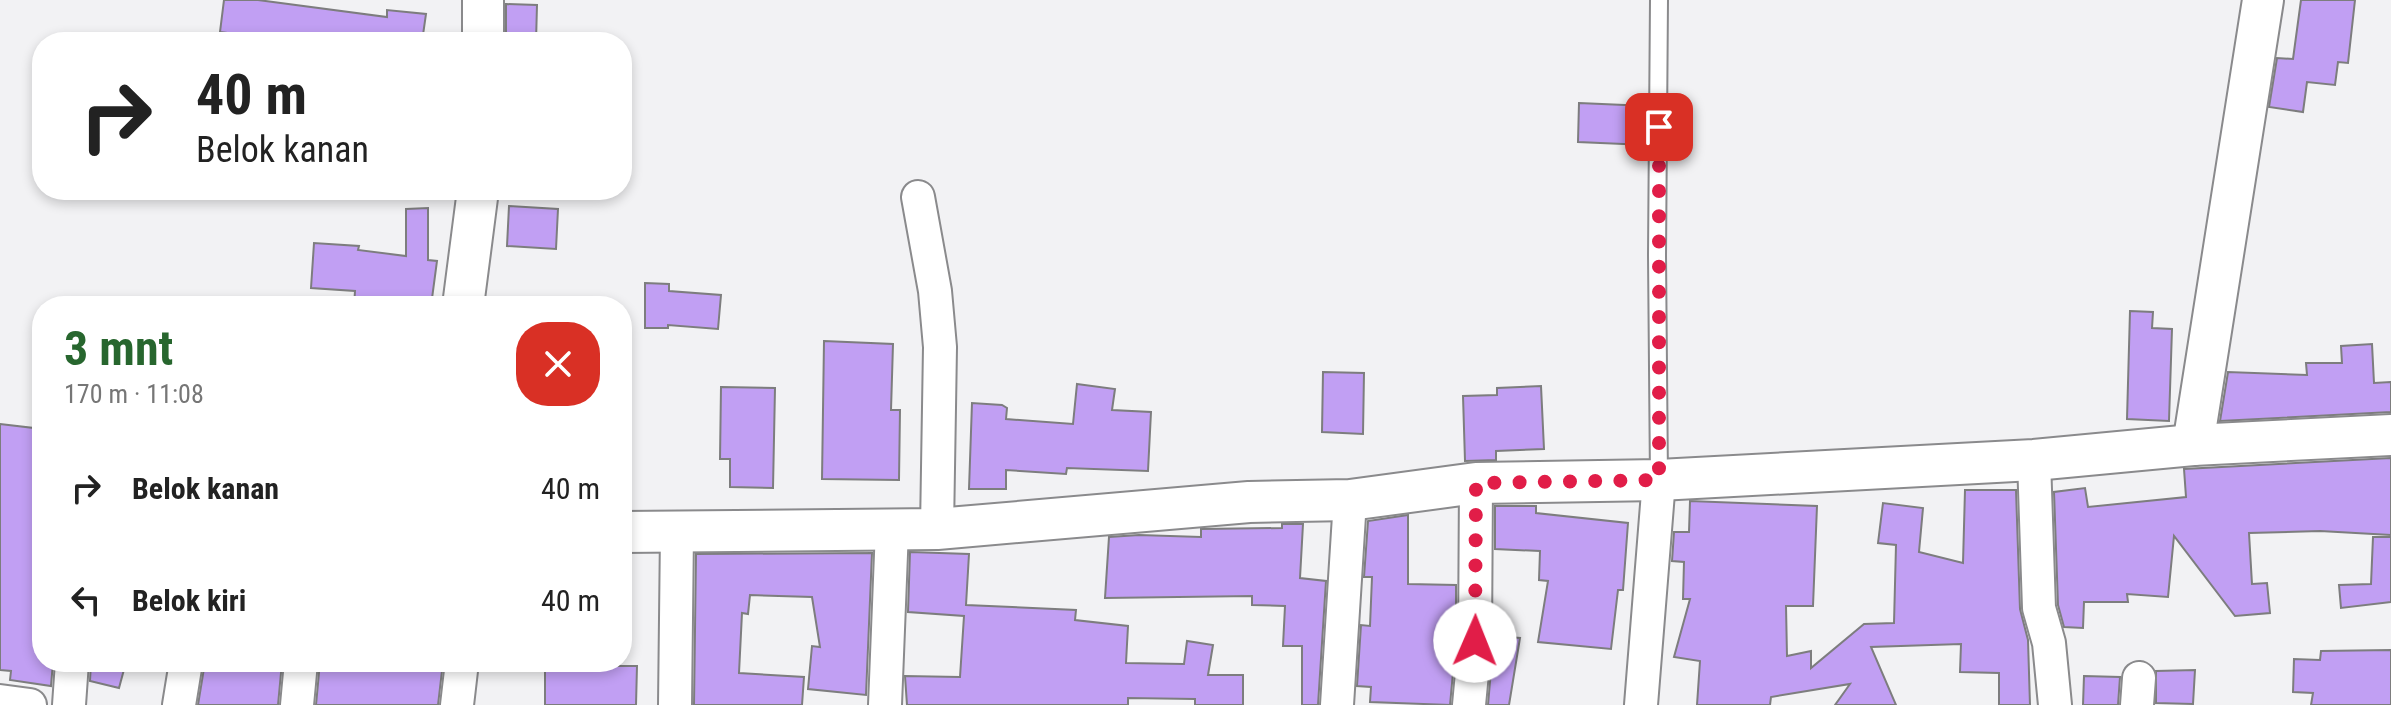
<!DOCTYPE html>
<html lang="id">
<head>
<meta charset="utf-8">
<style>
  body { margin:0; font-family:"Roboto Condensed",sans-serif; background:#f2f2f2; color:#222; height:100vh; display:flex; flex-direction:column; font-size:30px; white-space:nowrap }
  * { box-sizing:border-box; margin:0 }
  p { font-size:26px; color:#767676 }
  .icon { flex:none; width:44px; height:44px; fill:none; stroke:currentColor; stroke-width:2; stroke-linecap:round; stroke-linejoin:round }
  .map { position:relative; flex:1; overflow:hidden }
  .side { position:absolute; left:32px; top:296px; width:600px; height:376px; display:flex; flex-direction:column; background:#fff; border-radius:32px; box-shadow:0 4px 12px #0003 }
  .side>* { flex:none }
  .banner { position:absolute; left:32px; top:32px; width:600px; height:168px; border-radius:32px; box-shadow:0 4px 12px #0003; background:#fff; color:#222; overflow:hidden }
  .pin { position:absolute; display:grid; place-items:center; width:68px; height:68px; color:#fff; margin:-34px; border-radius:16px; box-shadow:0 4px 12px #0006 }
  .me { position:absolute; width:88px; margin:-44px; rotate:1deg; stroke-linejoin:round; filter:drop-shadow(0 0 6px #0008) }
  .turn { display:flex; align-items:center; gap:28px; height:168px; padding:0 32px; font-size:36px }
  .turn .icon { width:104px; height:104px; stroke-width:2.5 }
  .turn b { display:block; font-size:56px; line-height:68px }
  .round { display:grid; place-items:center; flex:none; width:84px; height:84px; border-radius:32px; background:#f2f2f2 }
  .summary { display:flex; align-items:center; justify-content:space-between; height:136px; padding:0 32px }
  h1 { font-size:48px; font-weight:700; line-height:60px; color:#27662e }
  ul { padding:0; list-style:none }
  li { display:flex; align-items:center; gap:24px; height:112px; padding:0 32px }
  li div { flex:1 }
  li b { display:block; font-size:30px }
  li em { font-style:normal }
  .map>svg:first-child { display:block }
  .building { fill:#c19ff3; stroke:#7d7d7e; stroke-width:2 }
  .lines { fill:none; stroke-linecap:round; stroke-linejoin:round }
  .service-casing { stroke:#8a8a8c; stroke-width:20 }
  .minor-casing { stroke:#8a8a8c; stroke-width:36 }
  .tertiary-casing { stroke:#8a8a8c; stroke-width:44 }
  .service { stroke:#fff; stroke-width:16 }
  .minor { stroke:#fff; stroke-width:32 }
  .tertiary { stroke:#fff; stroke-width:40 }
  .route { stroke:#e11d48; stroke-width:14; stroke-dasharray:0 25.2 }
</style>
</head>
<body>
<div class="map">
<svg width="2391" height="705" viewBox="0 0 2391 705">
  <rect width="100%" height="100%" fill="#f2f2f4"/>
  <!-- building -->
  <g class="building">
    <path d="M224,0H258L387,17V10L426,14L422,42L354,35L353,42H297L220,32Z"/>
    <path d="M2301,0H2355L2348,63L2338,62L2335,85L2307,82L2303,112L2269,107L2277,58L2293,59Z"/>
    <path d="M506,4L537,5L536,42H514V34H506Z"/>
    <path d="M1579,103L1647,106L1646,145L1578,142Z"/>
    <path d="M509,206L558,209L556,249L507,246Z"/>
    <path d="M428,208V260L437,261L431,306H354L355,291L311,288L314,243L359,246L358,250L406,256V209Z"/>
    <path d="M645,283L669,284V291L721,295L718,329L668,325V328H645Z"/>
    <path d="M2130,311L2153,312L2152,328L2172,329L2169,421L2127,419Z"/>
    <path d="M824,341L893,344L891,410H900L899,480L822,479Z"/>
    <path d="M2372,344L2374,383L2391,382V412L2220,421L2228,372L2307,375L2306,363H2342L2341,346Z"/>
    <path d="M1323,372L1364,373L1363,434L1322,432Z"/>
    <path d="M1077,384L1115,389L1112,410L1151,412L1148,471L1067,468L1066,474L1006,470V489H969L972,403L1002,405L1007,408L1006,419L1073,424Z"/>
    <path d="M1541,386L1544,449L1496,451V460L1465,461L1463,396L1497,395V388Z"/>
    <path d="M721,387L775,388L773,488L730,487V459H720Z"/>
    <path d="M0,424L42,429V662H53L51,686L10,680L11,671L0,670Z"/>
    <path d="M2391,458V535L2320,531L2249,533L2252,584L2267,583L2270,613L2235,616L2174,536L2168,597L2127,594L2128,602H2084L2083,628L2064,627L2058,605L2054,492L2085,488L2088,507L2186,497L2184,469Z"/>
    <path d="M1965,490H2016L2020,609L2028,640L2030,705H1999V673L1960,672L1961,644L1871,647L1896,705H1835L1850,684L1771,697L1770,705H1697L1700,661L1674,657L1690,599H1683L1684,562L1672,561L1674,532H1689L1690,501L1817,506L1813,606H1786L1787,656L1811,651V668L1864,624L1894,623L1896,545L1878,543L1883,503L1923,508L1919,552L1963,563Z"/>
    <path d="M1495,506H1536V513L1628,523L1623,590H1618L1611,649L1538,642L1548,581L1539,580L1540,551L1495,549Z"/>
    <path d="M1408,515V584L1456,585V640L1450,705L1370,702L1371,687L1357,686L1361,625L1370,626L1372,577H1364L1368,521Z"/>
    <path d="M1282,524H1303L1300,578L1326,581L1318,705H1302V646H1283L1285,606L1252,605V596L1105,598L1109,537L1139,535L1201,537V529L1282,528Z"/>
    <path d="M2373,537H2391V602L2341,608L2339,585L2371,584Z"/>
    <path d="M910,552L969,554L966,605L1076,610L1075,620L1128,626L1126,663L1184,664L1187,641L1213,645L1208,675H1243V705H1195V699L1128,698V705H907L905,676L960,677L964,616L908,612Z"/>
    <path d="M872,553L866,695L808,689L812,646L820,647L812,597L750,595L748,614L742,613L739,673L804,677L802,705H694L696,554Z"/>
    <path d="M1494,636L1520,638L1509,705H1488Z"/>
    <path d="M2391,650V705H2311L2313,693L2293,692L2294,659L2320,660L2321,651Z"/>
    <path d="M91,662H126L119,688L90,681Z"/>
    <path d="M205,662H282L278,705H198Z"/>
    <path d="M320,662H443L438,705H316Z"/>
    <path d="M545,666H637L636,705H545Z"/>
    <path d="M2195,670L2193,704L2156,703V671Z"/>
    <path d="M2084,676L2120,677L2118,705H2083Z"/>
  </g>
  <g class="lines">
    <!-- service casing -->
    <g class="service-casing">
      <path id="service" d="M1659,480L1657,255L1659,0"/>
    </g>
    <!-- minor casing -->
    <g class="minor-casing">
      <g id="minor">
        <path d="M918,197L935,291L940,347L937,529"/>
        <path d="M2034,460L2039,608L2049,643L2055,705"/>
        <path d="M0,701L30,705"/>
        <path d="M69,705L72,662"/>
        <path d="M179,705L186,662"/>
        <path d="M297,705L301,662"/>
        <path d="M457,705L462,662"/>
        <path d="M675,705L677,532"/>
        <path d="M885,705L892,529"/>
        <path d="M1337,705L1350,500"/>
        <path d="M1469,705L1475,641L1476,483"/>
        <path d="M1641,705L1659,480"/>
        <path d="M2137,705L2139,678"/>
      </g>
    </g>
    <!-- tertiary casing -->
    <g class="tertiary-casing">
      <g id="tertiary">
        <path d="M483,42V0"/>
        <path d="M463,306L478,190"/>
        <path d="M2193,445L2263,0"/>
        <path d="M622,532L937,529L1249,502L1350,500L1476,483L1659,480L2034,460L2193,445L2391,435"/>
      </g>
    </g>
    <!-- service -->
    <use href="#service" class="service"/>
    <!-- minor -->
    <use href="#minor" class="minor"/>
    <!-- tertiary -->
    <use href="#tertiary" class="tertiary"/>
  </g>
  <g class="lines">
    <!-- route -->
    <path class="route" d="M1475,641L1476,483L1659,480V127"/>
  </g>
</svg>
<div class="pin" style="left:1659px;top:127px;background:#d93025"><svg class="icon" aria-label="arrive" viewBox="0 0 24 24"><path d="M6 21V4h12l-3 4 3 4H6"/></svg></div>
<svg class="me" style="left:1475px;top:641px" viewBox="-20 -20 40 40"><circle r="19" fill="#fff"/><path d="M0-13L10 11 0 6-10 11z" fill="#e11d48"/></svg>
<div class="banner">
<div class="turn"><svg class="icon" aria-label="right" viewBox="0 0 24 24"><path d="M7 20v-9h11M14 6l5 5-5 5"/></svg><div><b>40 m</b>Belok kanan</div></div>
</div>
<section class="side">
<div class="summary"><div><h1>3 mnt</h1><p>170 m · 11:08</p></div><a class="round" style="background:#d93025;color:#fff"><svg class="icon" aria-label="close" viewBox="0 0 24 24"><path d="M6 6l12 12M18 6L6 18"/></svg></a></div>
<ul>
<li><svg class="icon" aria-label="right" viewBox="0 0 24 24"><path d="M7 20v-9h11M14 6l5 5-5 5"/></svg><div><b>Belok kanan</b></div><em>40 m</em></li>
<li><svg class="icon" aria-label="left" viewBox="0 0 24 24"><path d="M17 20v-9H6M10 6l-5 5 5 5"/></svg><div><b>Belok kiri</b></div><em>40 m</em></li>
</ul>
</section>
</div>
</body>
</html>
